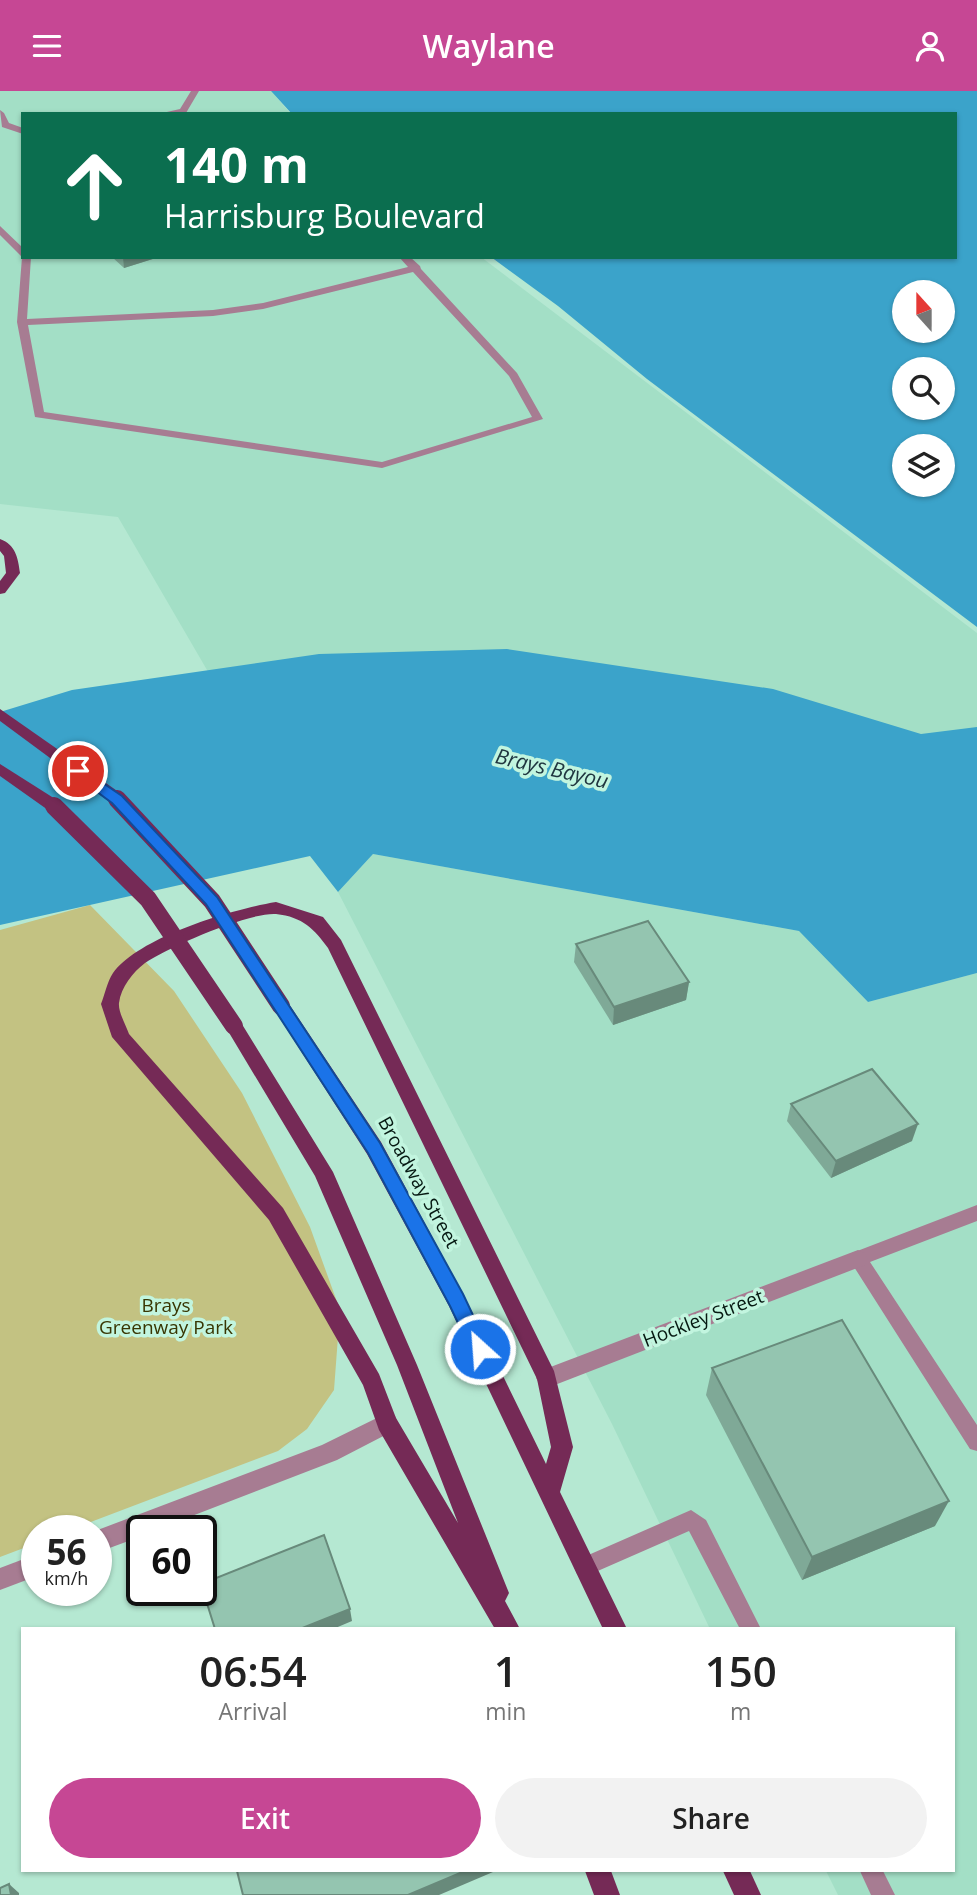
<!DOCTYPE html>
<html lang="en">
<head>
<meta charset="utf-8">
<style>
  body { margin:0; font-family:"Open Sans",sans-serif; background:#f2f2f2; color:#222; height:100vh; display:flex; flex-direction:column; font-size:26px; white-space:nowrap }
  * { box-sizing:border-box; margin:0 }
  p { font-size:23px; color:#767676 }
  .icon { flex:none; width:38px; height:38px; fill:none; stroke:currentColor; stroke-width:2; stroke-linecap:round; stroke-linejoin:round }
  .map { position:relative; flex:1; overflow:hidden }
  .side { position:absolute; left:21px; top:1536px; width:934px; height:245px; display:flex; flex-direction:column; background:#fff; border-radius:0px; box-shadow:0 2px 5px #0004 }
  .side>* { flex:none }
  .top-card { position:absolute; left:21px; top:21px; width:936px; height:147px; border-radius:0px; box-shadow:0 2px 5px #0004; background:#0b6e4f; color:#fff; overflow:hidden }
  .needle { width:46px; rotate:339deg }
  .fabs { position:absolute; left:892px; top:189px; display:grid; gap:14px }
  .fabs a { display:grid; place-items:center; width:63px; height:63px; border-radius:50%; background:#fff; box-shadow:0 2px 5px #0004; font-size:35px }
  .speed { position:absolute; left:21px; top:1424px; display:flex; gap:14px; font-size:35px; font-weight:700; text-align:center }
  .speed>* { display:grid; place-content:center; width:91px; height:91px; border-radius:50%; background:#fff; box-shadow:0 2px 5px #0004; line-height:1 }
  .speed small { font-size:18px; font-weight:400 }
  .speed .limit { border:4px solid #111; border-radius:10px; background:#fff; color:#111 }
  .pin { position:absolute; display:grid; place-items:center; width:60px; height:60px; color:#fff; margin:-30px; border:4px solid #fff; border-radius:50%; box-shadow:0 2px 7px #0007 }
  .me { position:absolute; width:77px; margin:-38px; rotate:334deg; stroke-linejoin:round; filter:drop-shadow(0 0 5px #0008) }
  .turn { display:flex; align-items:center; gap:24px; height:147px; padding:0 28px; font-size:32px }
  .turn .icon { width:91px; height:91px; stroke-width:2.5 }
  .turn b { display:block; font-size:49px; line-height:60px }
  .eta { display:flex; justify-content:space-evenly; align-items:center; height:119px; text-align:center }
  .eta b { font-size:42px; font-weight:600; line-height:49px }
  .action { display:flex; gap:14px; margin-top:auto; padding:14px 28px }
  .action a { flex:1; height:80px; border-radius:42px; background:#c64794; color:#fff; font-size:28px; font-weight:600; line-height:80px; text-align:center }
  .action a+a { background:#f2f2f2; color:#222 }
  header { display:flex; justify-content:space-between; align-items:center; height:91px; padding:0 28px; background:#c64794; color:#fff; font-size:32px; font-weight:600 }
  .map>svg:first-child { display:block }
  .built { fill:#a3dfc6 }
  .green { fill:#c3c282 }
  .water { fill:#3ba3ca; fill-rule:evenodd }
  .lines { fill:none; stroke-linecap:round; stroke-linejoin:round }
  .service { fill:#a77c92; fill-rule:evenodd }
  .minor { fill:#a77c92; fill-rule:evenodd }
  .primary { fill:#752a56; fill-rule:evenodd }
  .primary-bridge { stroke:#752a56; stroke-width:18 }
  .wall { fill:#7fa997 }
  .shaded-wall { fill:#688a7b }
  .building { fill:#94c5b0; stroke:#688a7b; stroke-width:2 }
  .route { fill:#1a73e8; stroke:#114b97; stroke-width:2 }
  .labels { text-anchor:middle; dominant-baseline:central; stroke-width:7; stroke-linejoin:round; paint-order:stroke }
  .street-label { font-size:19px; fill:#061912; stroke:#c2f5df }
  .park-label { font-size:19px; fill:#383603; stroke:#c2f5df }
  .water-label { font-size:21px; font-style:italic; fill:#203640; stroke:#c2f5df }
</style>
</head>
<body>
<header><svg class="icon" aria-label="menu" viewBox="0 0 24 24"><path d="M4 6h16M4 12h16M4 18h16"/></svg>Waylane<svg class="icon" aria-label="person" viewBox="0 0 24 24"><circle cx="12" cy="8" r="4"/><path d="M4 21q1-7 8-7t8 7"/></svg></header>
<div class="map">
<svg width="977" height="1804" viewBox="0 0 977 1804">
  <rect width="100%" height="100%" fill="#b5e8d2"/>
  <!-- built -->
  <g class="built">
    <path d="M0,0H271L291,23H23V166H481L977,542V638L919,653L214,591L118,426L0,413Z"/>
    <path d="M373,763L799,840L868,911L977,882V1804H838L826,1780H954V1538H710L612,1333L338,801Z"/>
  </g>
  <!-- green -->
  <path class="green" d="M90,814L174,900L242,1002L310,1136L340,1219L334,1299L307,1338L278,1360L67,1440H37V1452L0,1466V839Z"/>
  <!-- water -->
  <g class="water">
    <path d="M271,0H977V536L647,288L558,215L491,166H956V23H292ZM905,201H943V240H905ZM905,278H943V317H905ZM905,355H943V394H905Z"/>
    <path d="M507,558L773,598L921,643L977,636V882L868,911L799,840L373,763L338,801L310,765L0,834V621L72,599L319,563Z"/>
  </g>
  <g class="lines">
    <!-- service -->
    <g class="service">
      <path d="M191,0H199L186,22L158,23L180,18Z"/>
      <path d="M0,19L4,22L9,32L23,37V43L2,36Z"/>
      <path d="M0,135L23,157V166H31L27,228L213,219L263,212L408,176L399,166H410L420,175L421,178L517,282L543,328L382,377L35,326L17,231L22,166L0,144ZM413,181L509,285L532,326L382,371L44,321L28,234L213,225L263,218Z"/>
      <path d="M977,1114V1130L870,1171L977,1334V1360L970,1358L849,1168L852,1162Z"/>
      <path d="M691,1419L706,1429L761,1538H740L689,1440L584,1486L577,1483L574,1476L577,1469Z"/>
      <path d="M860,1780H883L895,1804H871Z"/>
    </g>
    <!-- minor -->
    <g class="minor">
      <path d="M858,1159L865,1162L868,1168L865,1174L547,1297L540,1294L536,1287L540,1280Z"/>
      <path d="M387,1322L395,1325L398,1332L395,1339L337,1369L153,1440H142V1445L96,1462L95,1440L322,1354Z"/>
      <path d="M37,1463V1485L0,1499V1477Z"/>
    </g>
    <!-- primary -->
    <g class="primary">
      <path d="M0,448C16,454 18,467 20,482L5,502L0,503V490L6,482L4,465L0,460Z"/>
      <path d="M0,618L123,704L125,708L123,712H111L0,630Z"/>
      <path d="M0,673L60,711L62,715L60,719H48L0,685Z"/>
      <path d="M276,811L323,826L341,849L554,1280L573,1356L560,1401L627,1538H603L449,1215L367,1063L272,915L275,910H287L381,1051L463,1203L546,1373L551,1356L537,1288L328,857C314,838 303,826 276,823C249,821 168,856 145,872C133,881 121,896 119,912C118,921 126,934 129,943L283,1117L379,1283L396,1327L458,1432L397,1274L315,1085L225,935L228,930H240L333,1081L417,1274L509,1502L505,1510L520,1538H495L379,1339L363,1294L269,1129L112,946L101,913C105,903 107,891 113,882C139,846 233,818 276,811Z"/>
      <path d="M585,1780H611L620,1804H594Z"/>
      <path d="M723,1780H750L761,1804H734Z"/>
    </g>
    <!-- primary-bridge -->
    <g class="primary-bridge">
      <path d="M117,708L212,810L281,915"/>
      <path d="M54,715L148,808L234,935"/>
    </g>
  </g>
  <!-- wall -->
  <g class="wall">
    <path d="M112,166H159L124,177Z"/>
    <path d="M576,853L689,891L686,909L613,934L574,871Z"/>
    <path d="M791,1013L912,1050L831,1087L787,1030Z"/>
    <path d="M712,1277L935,1435L802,1489L706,1304Z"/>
  </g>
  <!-- shaded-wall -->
  <g class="shaded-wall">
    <path d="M123,166H159L124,177Z"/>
    <path d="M689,891L686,909L613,934L614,916Z"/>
    <path d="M918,1033L912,1050L831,1087L836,1070Z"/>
    <path d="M949,1410L935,1435L802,1489L812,1466Z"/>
    <path d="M350,1518L352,1530L333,1538H300Z"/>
    <path d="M465,1780H493V1781L439,1804H408Z"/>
    <path d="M9,1793L19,1802V1804H11Z"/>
  </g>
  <!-- building -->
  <g class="building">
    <path d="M648,830L689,891L614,916L576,853Z"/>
    <path d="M872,978L918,1033L836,1070L791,1013Z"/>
    <path d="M842,1229L949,1410L812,1466L712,1277Z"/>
    <path d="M324,1444L350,1518L300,1538H215L201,1493Z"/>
    <path d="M237,1780H465L408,1804H243Z"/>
    <path d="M9,1793L11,1804H0V1797Z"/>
  </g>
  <!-- route -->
  <path class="route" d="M78,675L122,705L217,806L380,1052L463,1203L489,1258L486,1264L480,1266L473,1264L450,1215L368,1062L206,813L112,712L73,683V676Z"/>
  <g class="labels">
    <!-- street labels -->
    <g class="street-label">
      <text transform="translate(419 1091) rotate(61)">Broadway Street</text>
      <text transform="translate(703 1227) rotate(-21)">Hockley Street</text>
    </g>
    <!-- park labels -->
    <g class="park-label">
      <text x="166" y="1214">Brays<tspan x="166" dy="22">Greenway Park</tspan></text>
    </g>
    <!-- water labels -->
    <g class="water-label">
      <text transform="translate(552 677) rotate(13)">Brays Bayou</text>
    </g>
  </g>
</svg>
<div class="fabs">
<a><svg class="needle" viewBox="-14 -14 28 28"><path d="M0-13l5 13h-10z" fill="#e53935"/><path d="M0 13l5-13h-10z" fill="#767676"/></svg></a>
<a><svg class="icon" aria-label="search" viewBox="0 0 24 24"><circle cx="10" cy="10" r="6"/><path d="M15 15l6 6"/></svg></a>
<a><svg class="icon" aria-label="layers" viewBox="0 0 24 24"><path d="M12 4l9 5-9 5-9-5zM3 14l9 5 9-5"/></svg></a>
</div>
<div class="speed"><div>56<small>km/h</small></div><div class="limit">60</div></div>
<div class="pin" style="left:78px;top:680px;background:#d93025"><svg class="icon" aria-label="arrive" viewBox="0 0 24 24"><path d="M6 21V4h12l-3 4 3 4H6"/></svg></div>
<svg class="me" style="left:480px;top:1258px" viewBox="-20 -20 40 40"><circle r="17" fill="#1a73e8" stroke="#fff" stroke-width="3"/><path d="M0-11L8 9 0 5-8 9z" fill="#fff"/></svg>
<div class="top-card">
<div class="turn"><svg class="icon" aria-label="ahead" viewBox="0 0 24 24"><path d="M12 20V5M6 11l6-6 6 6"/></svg><div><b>140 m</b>Harrisburg Boulevard</div></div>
</div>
<section class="side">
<div class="eta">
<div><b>06:54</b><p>Arrival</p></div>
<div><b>1</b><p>min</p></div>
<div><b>150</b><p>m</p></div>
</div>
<div class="action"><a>Exit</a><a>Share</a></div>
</section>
</div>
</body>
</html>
